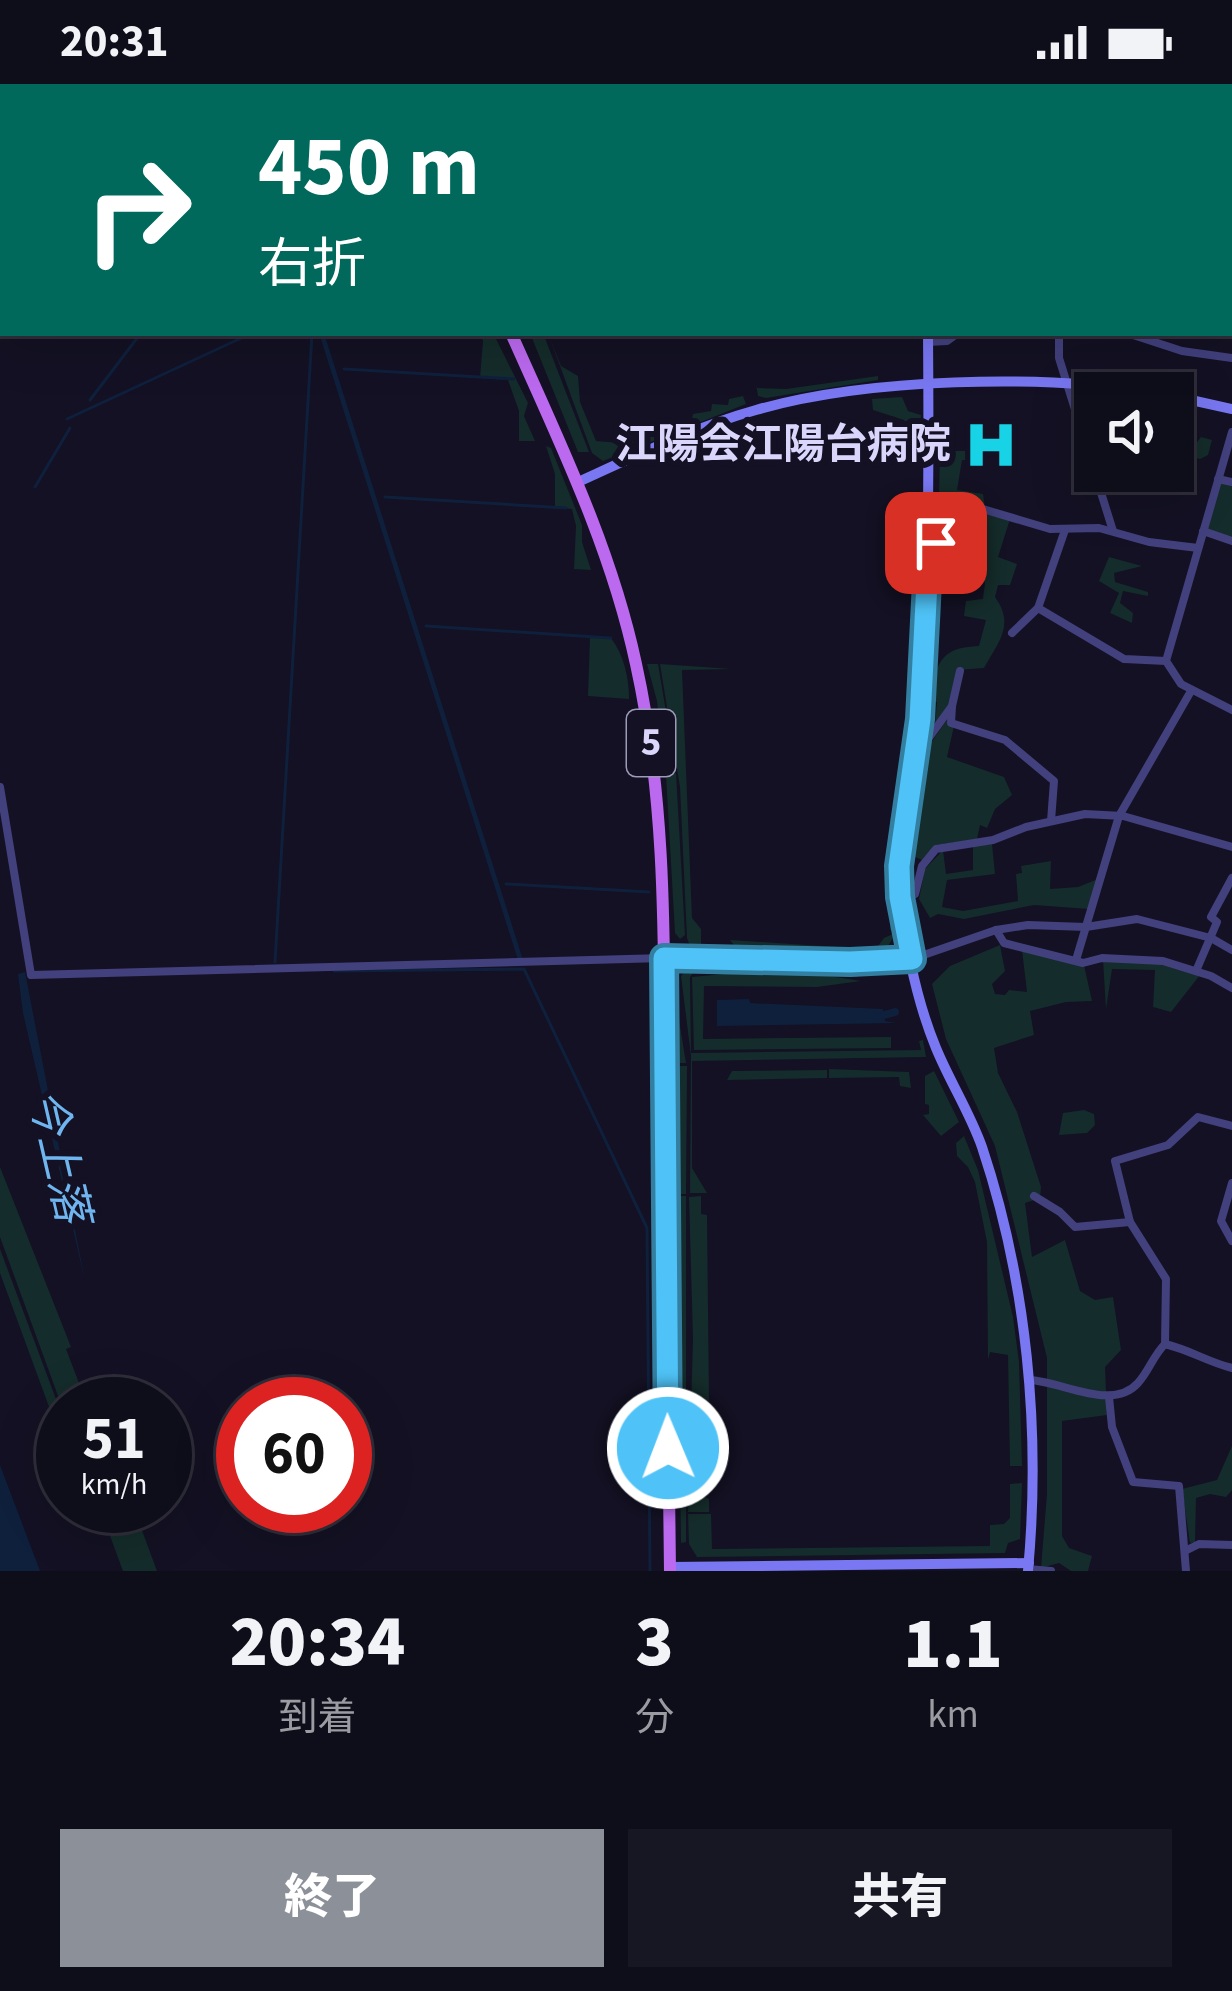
<!DOCTYPE html>
<html lang="ja">
<head>
<meta charset="utf-8">
<style>
  body { margin:0; font-family:"Source Sans 3","Noto Sans JP",sans-serif; background:#171623; color:#f1f3f6; height:100vh; display:flex; flex-direction:column; font-size:45px; white-space:nowrap }
  * { box-sizing:border-box; margin:0 }
  p { font-size:39px; color:#9b9ca2 }
  .icon { flex:none; width:66px; height:66px; fill:none; stroke:currentColor; stroke-width:2; stroke-linecap:round; stroke-linejoin:round }
  .map { position:relative; height:1487px; overflow:hidden }
  .drawer { display:flex; flex-direction:column; background:#0e0d1a; flex:1 }
  .drawer>* { flex:none }
  .top-card { position:absolute; left:0px; top:0px; width:1233px; height:252px; box-shadow:0 12px 48px #0002,0 0 0 3px #2e2d39; background:#00695c; color:#fff; overflow:hidden }
  .buttons { position:absolute; left:1074px; top:288px; display:grid; gap:24px }
  .buttons a { display:grid; place-items:center; width:120px; height:120px; border-radius:0px; background:#0e0d1a; box-shadow:0 12px 48px #0002,0 0 0 3px #2e2d39; font-size:60px }
  .speed { position:absolute; left:36px; top:1293px; display:flex; gap:24px; font-size:60px; font-weight:700; text-align:center }
  .speed>* { display:grid; place-content:center; width:156px; height:156px; border-radius:50%; background:#0e0d1a; box-shadow:0 12px 48px #0002,0 0 0 3px #2e2d39; line-height:1 }
  .speed small { font-size:30px; font-weight:400 }
  .speed .limit { border:18px solid #d22; background:#fff; color:#111 }
  .pin { position:absolute; display:grid; place-items:center; width:102px; height:102px; color:#fff; margin:-51px; border-radius:24px; box-shadow:0 6px 18px #0006 }
  .me { position:absolute; width:132px; margin:-66px; rotate:359deg; stroke-linejoin:round; filter:drop-shadow(0 0 9px #0008) }
  .turn { display:flex; align-items:center; gap:42px; height:252px; padding:0 60px; font-size:54px }
  .turn .icon { width:156px; height:156px; stroke-width:2.5 }
  .turn b { display:block; font-size:84px; line-height:102px }
  .eta { display:flex; justify-content:space-evenly; align-items:center; height:204px; text-align:center }
  .eta b { font-size:72px; font-weight:800; line-height:84px }
  .cta { display:flex; gap:24px; margin-top:auto; padding:24px 60px }
  .cta a { flex:1; height:138px; border-radius:0px; background:#8c9099; color:#fff; font-size:48px; font-weight:800; line-height:138px; text-align:center }
  .cta a+a { background:#171623; color:#f1f3f6 }
  .status { display:flex; justify-content:space-between; align-items:center; height:84px; padding:0 60px; background:#0e0d1a; direction:ltr }
  .status svg { height:33px; fill:currentColor }
  .map>svg:first-child { display:block }
  .green { fill:#142c2b }
  .water { fill:#0f203d }
  .lines { fill:none; stroke-linecap:round; stroke-linejoin:round }
  .stream { stroke:#0f203d; stroke-width:3 }
  .canal { stroke:#0f203d; stroke-width:8 }
  .street { stroke:#42407d; stroke-width:8 }
  .secondary { stroke:#7977f1; stroke-width:10 }
  .primary { stroke:#bb69ef; stroke-width:12 }
  .route-casing { stroke:#337fa1; stroke-width:30 }
  .route { stroke:#4fc3f7; stroke-width:21 }
  .labels { text-anchor:middle; dominant-baseline:central; stroke-width:12; stroke-linejoin:round; paint-order:stroke }
  .shield { fill:#131123; stroke:#9e9bba; stroke-width:3 }
  .shield-label { font-size:39px; font-weight:bold; fill:#dad6fb }
  .poi-label { font-size:42px; font-weight:bold; fill:#dad6fb; stroke:#131123; text-anchor:end }
  .water-label { font-size:45px; font-style:italic; fill:#6fb6f0; stroke:#131123 }
</style>
</head>
<body>
<div class="status"><b>20:31</b><svg viewBox="0 0 49 12"><path d="M0 12V9h3v3zM5 12V6h3v6zM10 12V3h3v9zM15 12V0h3v12zM26 1h20v11H26zM47 4h2v5h-2z"/></svg></div>
<div class="map">
<svg width="1232" height="1487" viewBox="0 0 1232 1487">
  <rect width="100%" height="100%" fill="#131123"/>
  <!-- green -->
  <g class="green">
    <path d="M480,249H493L528,319L524,332L535,357H519V327L508,296L480,294L483,257Z"/>
    <path d="M530,249H543L589,368H578Z"/>
    <path d="M549,252L561,282L578,292L580,318L596,357L632,360L633,354L643,355L649,351V341L652,346L663,347V342L678,339V334L692,335L693,330L711,327L712,320L728,321L729,315L743,312L746,320L603,377L592,369Z"/>
    <path d="M878,292V296L766,314L758,312L756,300L757,304L786,305Z"/>
    <path d="M902,313L908,327L921,331L920,362L904,336L873,326L872,315Z"/>
    <path d="M1201,353L1212,356L1208,371L1200,375L1189,372L1182,380L1179,407L1169,404L1172,394L1162,390V387H1173V374H1177L1182,359L1195,361Z"/>
    <path d="M546,362L551,364L582,441V458L591,486L574,485L576,442L572,425L555,423V390Z"/>
    <path d="M944,367H970V376H962L957,406L983,410L985,423L963,420L956,429L948,454L938,456L940,370Z"/>
    <path d="M1220,397L1232,400V454L1206,445Z"/>
    <path d="M968,423L1010,435L998,473L1017,480L1010,501H998L995,513C1015,541 999,557 984,584L957,586L949,621L932,646L929,641L935,640L937,618L931,617C935,580 940,563 979,562L986,536L964,532L966,517L983,515L985,499L982,494L961,490C954,464 944,445 968,423Z"/>
    <path d="M1109,473L1142,482L1114,489L1115,498L1148,508V512L1123,507L1120,519L1133,529L1132,539L1110,529L1119,509L1099,497Z"/>
    <path d="M590,553L611,554C624,571 629,594 629,615L588,612Z"/>
    <path d="M647,580H658L676,687L666,689L657,617Z"/>
    <path d="M660,580L732,585L682,586L692,834L701,845V861L690,862L687,854L680,703Z"/>
    <path d="M951,630L954,642L947,673L1004,693L1012,711L995,725L987,744L980,741L977,755L936,761L922,776L911,771L928,663Z"/>
    <path d="M900,673L907,674L890,775L897,845L890,846L891,826L886,818L890,736L901,691Z"/>
    <path d="M676,689L685,851L680,855L675,849L666,691Z"/>
    <path d="M992,760L995,790L947,796L942,823L963,827L1018,817L1016,790L1022,789L1021,782L1051,777L1050,805L1078,803L1098,795L1089,825L1034,821L964,835L938,830L930,834L919,815L925,785L943,766L946,790L973,786V762Z"/>
    <path d="M897,848L884,868L869,869L734,861L730,856L867,865L878,862L884,854Z"/>
    <path d="M1000,861L1005,887L992,900L995,910L1005,911L1009,906L1027,908L1022,866L1084,881L1092,917L1066,918L1030,927L1034,951L994,964L998,989L1017,1028L1041,1103L1040,1114L1025,1119L1032,1173L1065,1156L1080,1207L1095,1216L1113,1213L1121,1266L1105,1283L1107,1331L1062,1337V1452L1069,1464L1092,1472L1088,1487H1071L1059,1479L1041,1484L1047,1410V1274L995,1062L946,955L932,900L950,882Z"/>
    <path d="M1103,876L1162,880L1200,891L1171,928L1153,923L1155,886L1112,885L1106,925Z"/>
    <path d="M764,882L858,887V893L829,892L861,897L817,903L704,902L703,955L891,953V964L694,966L692,893L724,890L693,889L690,893L691,969L921,966L919,957L923,956L926,973L692,977V1084L707,1109H690L691,972L681,892L689,883Z"/>
    <path d="M674,905L686,979H675Z"/>
    <path d="M675,982H687L686,1110H676Z"/>
    <path d="M829,985L909,988L911,1004L900,1002L899,993L829,994Z"/>
    <path d="M827,986V994L727,996L732,987Z"/>
    <path d="M934,987L959,1038L941,1052L923,1031L929,1030V1021L925,1020V992Z"/>
    <path d="M1084,1026L1094,1030L1095,1041L1087,1049L1059,1051L1063,1029Z"/>
    <path d="M964,1052L978,1086L1013,1233L1019,1278L1022,1382H1010L1008,1271L990,1268L988,1276L987,1158L975,1098L968,1083L957,1072L956,1059Z"/>
    <path d="M0,1083L71,1263L66,1265L87,1320H61L0,1153Z"/>
    <path d="M677,1112H686V1458L681,1459L678,1227L682,1220L678,1217Z"/>
    <path d="M701,1112V1130L707,1131L709,1317L700,1312L695,1318L696,1409L709,1415V1428H688L693,1255L689,1113Z"/>
    <path d="M0,1165L63,1334V1361L0,1189Z"/>
    <path d="M1232,1362V1406L1226,1413L1210,1410L1196,1414L1195,1458L1190,1459L1182,1405L1217,1396Z"/>
    <path d="M1022,1399L1020,1455L1008,1459L1005,1469L697,1473L689,1460L688,1430H711L712,1465L990,1462V1441L1004,1440L1010,1434V1400Z"/>
    <path d="M99,1422H133L157,1487H123Z"/>
  </g>
  <!-- water -->
  <g class="water">
    <path d="M319,249H324L523,876H518Z"/>
    <path d="M25,888L85,1197L23,929L18,890Z"/>
    <path d="M749,915L750,919L883,925L885,937L896,939L717,942V916Z"/>
    <path d="M0,1381L40,1487H0Z"/>
  </g>
  <g class="lines">
    <!-- stream -->
    <g class="stream">
      <path d="M344,285L514,295"/>
      <path d="M90,316L141,249"/>
      <path d="M67,335L252,249"/>
      <path d="M35,403L70,344"/>
      <path d="M385,413L566,424"/>
      <path d="M426,542L611,554"/>
      <path d="M506,800L649,808"/>
      <path d="M275,878L312,249"/>
      <path d="M334,887L524,885L647,1144L650,1487"/>
    </g>
    <!-- canal -->
    <path class="canal" d="M884,931L895,928"/>
    <!-- street -->
    <g class="street">
      <path d="M631,0L632,3"/>
      <path d="M1209,0L1213,3"/>
      <path d="M60,3L66,0"/>
      <path d="M885,3L892,0"/>
      <path d="M1230,18L1232,20"/>
      <path d="M0,30L3,28"/>
      <path d="M1230,97L1232,98"/>
      <path d="M1059,249V274L1113,447"/>
      <path d="M1127,249L1182,267L1232,274"/>
      <path d="M928,258L947,257L958,249"/>
      <path d="M1232,348L1166,577L1181,600L1232,626"/>
      <path d="M1218,395L1232,398"/>
      <path d="M1203,447L1232,457"/>
      <path d="M929,459L948,457L957,432L966,420L1050,445L1099,444L1149,458L1198,464"/>
      <path d="M1038,524L1124,575L1166,577"/>
      <path d="M1012,549L1038,524L1065,446"/>
      <path d="M952,622L960,587"/>
      <path d="M918,658L928,655L952,622L951,639L1005,656L1054,697L1051,737"/>
      <path d="M0,703L31,891L664,874"/>
      <path d="M900,813L915,810L922,782L936,765L993,756L1026,743L1085,730L1123,732L1232,763"/>
      <path d="M996,846L1004,859L1083,879L1102,874L1163,877L1211,892L1232,904"/>
      <path d="M912,875L996,846L1028,841L1086,843L1137,835L1211,854L1232,866"/>
      <path d="M1076,876L1119,732L1191,607"/>
      <path d="M1196,887L1217,838L1211,833L1232,794"/>
      <path d="M1232,1099L1221,1137L1232,1157"/>
      <path d="M1034,1112L1060,1128L1075,1143L1130,1138"/>
      <path d="M1165,1260L1166,1195L1130,1138L1115,1077L1168,1061L1198,1033L1232,1042"/>
      <path d="M1029,1296C1062,1297 1112,1328 1138,1299C1149,1287 1153,1272 1165,1260C1190,1266 1208,1278 1232,1284"/>
      <path d="M1109,1313L1112,1343L1133,1398L1179,1402L1186,1487"/>
      <path d="M1187,1466L1199,1460L1232,1461"/>
      <path d="M1028,1485L1051,1487"/>
    </g>
    <!-- secondary -->
    <g class="secondary">
      <path d="M915,0V3"/>
      <path d="M618,3L625,0"/>
      <path d="M928,249C929,377 929,504 920,632C916,692 893,753 900,813C906,863 917,918 936,964C950,998 970,1029 982,1063C1027,1198 1041,1346 1028,1487"/>
      <path d="M1173,312L1232,325"/>
      <path d="M578,398C635,372 695,343 756,326C868,294 1041,290 1156,309"/>
      <path d="M664,874L868,878L912,875"/>
      <path d="M670,1483L1029,1479"/>
    </g>
    <!-- primary -->
    <g class="primary">
      <path d="M400,0L401,3"/>
      <path d="M511,249C559,357 611,463 636,580C667,720 664,863 665,1005C666,1166 668,1326 670,1487"/>
    </g>
  </g>
  <g class="lines">
    <!-- route casing -->
    <g class="route-casing">
      <path id="route" d="M668,1364L664,874L850,878L912,875L900,813L899,782L920,635L929,459H936"/>
    </g>
    <!-- route -->
    <use href="#route" class="route"/>
  </g>
  <!-- icons -->
  <defs>
    <g id="hospital-bare" transform="scale(4.14)"><path d="M-5-5h3v3.5h4V-5h3V5h-3V1.5h-4V5h-3Z" fill="#18d3e5" stroke="#131123" stroke-width="2.5" paint-order="stroke"/></g>
  </defs>
  <g fill-rule="evenodd">
    <use href="#hospital-bare" x="991" y="361"/>
  </g>
  <g class="labels">
    <!-- shield labels -->
    <rect class="shield" x="627" y="626" width="48" height="66" rx="9"/>
    <g class="shield-label">
      <text x="651" y="659">5</text>
    </g>
    <!-- poi labels -->
    <g class="poi-label">
      <text x="951" y="361">江陽会江陽台病院</text>
    </g>
    <!-- water labels -->
    <g class="water-label">
      <text transform="translate(58 1072) rotate(77)">今上落</text>
    </g>
  </g>
</svg>
<div class="buttons">
<a><svg class="icon" aria-label="sound" viewBox="0 0 24 24"><path d="M4 9h4l5-4v14l-5-4H4zM17 9q2 3 0 6"/></svg></a>
</div>
<div class="speed"><div>51<small>km/h</small></div><div class="limit">60</div></div>
<div class="pin" style="left:936px;top:459px;background:#d93025"><svg class="icon" aria-label="arrive" viewBox="0 0 24 24"><path d="M6 21V4h12l-3 4 3 4H6"/></svg></div>
<svg class="me" style="left:668px;top:1364px" viewBox="-20 -20 40 40"><circle r="17" fill="#4fc3f7" stroke="#fff" stroke-width="3"/><path d="M0-11L8 9 0 5-8 9z" fill="#fff"/></svg>
<div class="top-card">
<div class="turn"><svg class="icon" aria-label="right" viewBox="0 0 24 24"><path d="M7 20v-9h11M14 6l5 5-5 5"/></svg><div><b>450 m</b>右折</div></div>
</div>
</div>
<section class="drawer">
<div class="eta">
<div><b>20:34</b><p>到着</p></div>
<div><b>3</b><p>分</p></div>
<div><b>1.1</b><p>km</p></div>
</div>
<div class="cta"><a>終了</a><a>共有</a></div>
</section>
</body>
</html>
